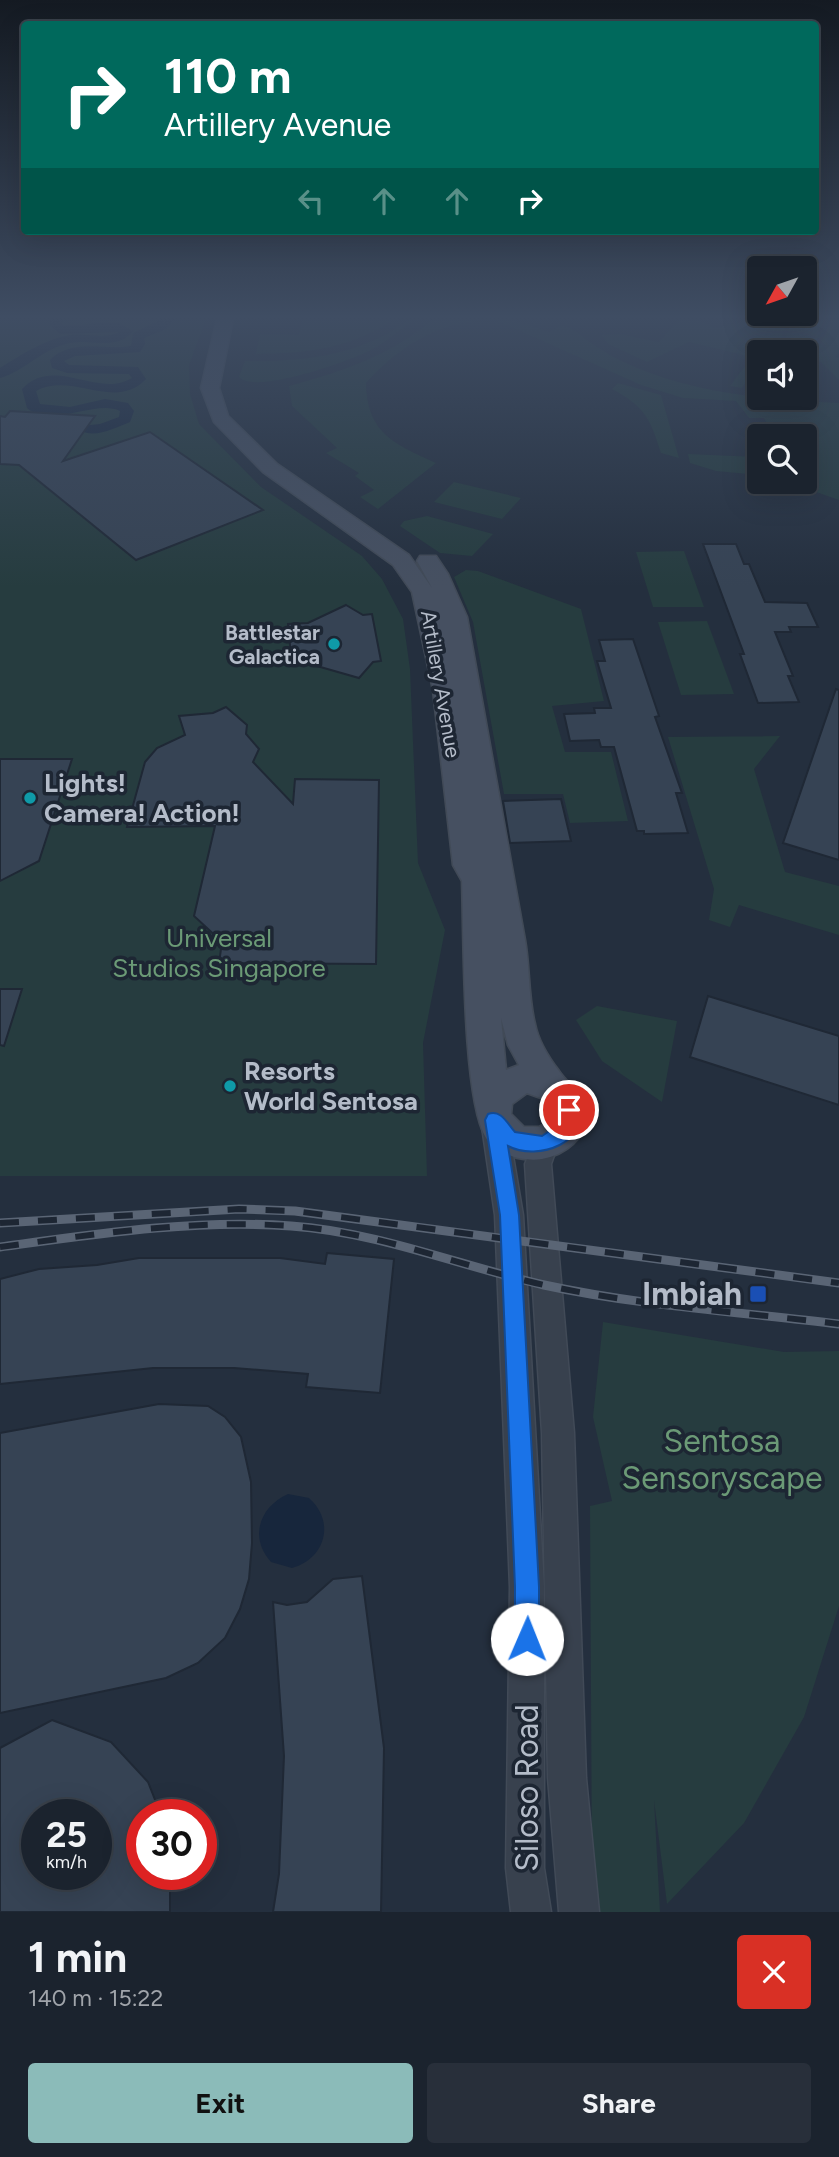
<!DOCTYPE html>
<html lang="en">
<head>
<meta charset="utf-8">
<style>
  body { margin:0; font-family:Figtree,sans-serif; background:#282f3a; color:#f1f3f6; height:100vh; display:flex; flex-direction:column; font-size:26px; white-space:nowrap }
  * { box-sizing:border-box; margin:0 }
  p { font-size:23px; color:#a0a4aa }
  .icon { flex:none; width:38px; height:38px; fill:none; stroke:currentColor; stroke-width:2; stroke-linecap:round; stroke-linejoin:round }
  .map { position:relative; height:1912px; overflow:hidden }
  .panel { display:flex; flex-direction:column; background:#1b232e; flex:1 }
  .panel>* { flex:none }
  .top-card { position:absolute; left:21px; top:21px; width:798px; height:214px; border-radius:7px; box-shadow:0 7px 28px #0002,0 0 0 2px #39404a; background:#00695c; color:#fff; overflow:hidden }
  .needle { width:46px; rotate:230deg }
  .controls { position:absolute; left:747px; top:256px; display:grid; gap:14px }
  .controls a { display:grid; place-items:center; width:70px; height:70px; border-radius:7px; background:#1b232e; box-shadow:0 7px 28px #0002,0 0 0 2px #39404a; font-size:35px }
  .speed { position:absolute; left:21px; top:1799px; display:flex; gap:14px; font-size:35px; font-weight:700; text-align:center }
  .speed>* { display:grid; place-content:center; width:91px; height:91px; border-radius:50%; background:#1b232e; box-shadow:0 7px 28px #0002,0 0 0 2px #39404a; line-height:1 }
  .speed small { font-size:18px; font-weight:400 }
  .speed .limit { border:10px solid #d22; background:#fff; color:#111 }
  .pin { position:absolute; display:grid; place-items:center; width:60px; height:60px; color:#fff; margin:-30px; border:4px solid #fff; border-radius:50%; box-shadow:0 2px 7px #0007 }
  .me { position:absolute; width:77px; margin:-38px; rotate:1deg; stroke-linejoin:round; filter:drop-shadow(0 0 5px #0008) }
  .turn { display:flex; align-items:center; gap:24px; height:147px; padding:0 28px; font-size:32px }
  .turn .icon { width:91px; height:91px; stroke-width:2.5 }
  .turn b { display:block; font-size:49px; line-height:60px }
  .lanes { display:flex; align-items:center; height:66px; padding:0 28px; background:#0003; justify-content:center; gap:35px; direction:ltr }
  .lanes .off { opacity:.35 }
  .round { display:grid; place-items:center; flex:none; width:74px; height:74px; border-radius:7px; background:#282f3a }
  .summary { display:flex; align-items:center; justify-content:space-between; height:119px; padding:0 28px }
  h1 { font-size:42px; font-weight:700; line-height:52px }
  .button { display:flex; gap:14px; margin-top:auto; padding:14px 28px }
  .button a { flex:1; height:80px; border-radius:7px; background:#8bbbb9; color:#111; font-size:28px; font-weight:700; line-height:80px; text-align:center }
  .button a+a { background:#282f3a; color:#f1f3f6 }
  .map>svg:first-child { display:block }
  .green { fill:#263c3f }
  .water { fill:#17263c }
  .lines { fill:none; stroke-linecap:round; stroke-linejoin:round }
  .canal { fill:#17263c; fill-rule:evenodd }
  .building { fill:#364354; stroke:#1f2835; stroke-width:2; fill-rule:evenodd }
  .street-casing { stroke:#414a57; stroke-width:3 }
  .secondary-casing { stroke:#414a57; stroke-width:3 }
  .street { fill:#38414e; fill-rule:evenodd }
  .secondary { fill:#465061; fill-rule:evenodd }
  .rail-casing { stroke:#5a6575; stroke-width:9 }
  .rail { stroke:#1d2633; stroke-width:6; stroke-dasharray:19; stroke-linecap:butt }
  .route { fill:#1a73e8; stroke:#114b97; stroke-width:2 }
  .culture-dot { fill:#0f9aa8; stroke:#1d2633; stroke-width:2.5 }
  .transit-dot { fill:#1a4fb4; stroke:#1d2633; stroke-width:2.5 }
  .labels { text-anchor:middle; dominant-baseline:central; stroke-width:7; stroke-linejoin:round; paint-order:stroke }
  .far-poi-label { font-size:21px; font-weight:bold; fill:#b4bcc9; stroke:#1d2633; text-anchor:end }
  .far-street-label { font-size:21px; fill:#b4bcc9; stroke:#1d2633 }
  .poi-label { font-size:26px; font-weight:bold; fill:#b4bcc9; stroke:#1d2633; text-anchor:start }
  .park-label { font-size:26px; fill:#6b9a76; stroke:#1d2633 }
  .near-poi-label { font-size:32px; font-weight:bold; fill:#b4bcc9; stroke:#1d2633; text-anchor:end }
  .near-park-label { font-size:32px; fill:#6b9a76; stroke:#1d2633 }
  .near-street-label { font-size:32px; fill:#b4bcc9; stroke:#1d2633 }
</style>
</head>
<body>
<div class="map">
<svg width="839" height="1912" viewBox="0 0 839 1912">
  <rect width="100%" height="100%" fill="#242f3e"/>
  <!-- green -->
  <g class="green">
    <path d="M0,319H206L189,365L190,394L199,424L261,487L362,556L382,579L403,619L410,669L418,863L445,930L423,1043L427,1176H0Z"/>
    <path d="M302,319H395C349,349 310,353 256,354L260,334L299,335Z"/>
    <path d="M410,319H416C400,329 388,341 371,350C350,361 255,395 239,377L245,361C304,362 362,355 410,319Z"/>
    <path d="M433,319H510L549,332L562,325C579,330 587,342 602,350C612,357 624,362 635,367C699,394 771,400 839,403V500L785,481H805V436H774L764,418H749L736,401L683,398L641,385L500,322C448,315 400,345 366,383C367,434 395,444 436,463L378,509L360,497L374,490L355,476L359,473L326,453L337,448L292,406L289,386C343,371 390,356 433,319Z"/>
    <path d="M679,319H695L715,328L755,319H788L780,341L820,346L831,319H839V353L835,357L839,358V380L821,362L805,361V352H760L759,360L742,388L730,386L752,357L689,342L647,362L608,344L601,335L620,334L659,342Z"/>
    <path d="M792,319L823,320L816,343L785,339Z"/>
    <path d="M618,383L661,395L679,458L661,453C650,418 645,407 612,389Z"/>
    <path d="M759,442V475L716,471L690,463L688,454L757,457L754,443Z"/>
    <path d="M454,482L521,498L502,519L434,502Z"/>
    <path d="M427,516L493,534L472,556L440,553L400,526L404,521Z"/>
    <path d="M684,551L704,607H653L636,552Z"/>
    <path d="M466,570L478,571L581,609L604,701L552,706L565,752H611L628,821L570,823L563,794H504L473,622L454,577Z"/>
    <path d="M707,621L734,694L681,695L658,622Z"/>
    <path d="M780,736L754,769L785,872L839,886V935L739,905L730,927L709,920L714,889L668,737Z"/>
    <path d="M597,1006L677,1021L662,1102L602,1061L576,1020Z"/>
    <path d="M603,1322L784,1352L839,1351V1606L804,1717L744,1823L667,1904L654,1800L660,1912H596L592,1883L590,1506L612,1501L593,1417Z"/>
  </g>
  <!-- water -->
  <path class="water" d="M288,1494L309,1498C336,1522 325,1559 292,1568L271,1562C249,1538 259,1507 288,1494Z"/>
  <g class="lines">
    <!-- canal -->
    <g class="canal">
      <path d="M50,319H66L61,323L63,326L117,322L133,331C117,351 92,339 70,343C43,348 25,371 0,378V368C22,354 44,340 70,335C86,333 105,340 119,332L60,334L50,325Z"/>
      <path d="M162,319H175L166,329L144,338L145,344L140,352L75,356L64,361L69,365L138,367L146,379C115,412 72,371 36,391L40,404L70,407L105,399L128,403L134,411L130,422C115,428 92,440 79,429L81,426L100,424L119,417L120,411C96,399 51,429 27,408L22,389C55,355 97,399 132,378L129,374L67,373L52,368L50,360C71,338 105,351 131,346L133,333Z"/>
    </g>
  </g>
  <!-- building -->
  <g class="building">
    <path d="M10,411L95,416L63,461L150,432L263,510L136,560L19,465L0,464V416L5,417Z"/>
    <path d="M703,544H736L744,564H749L765,602L807,603L818,627H789L791,632H775L793,676H788L799,702L758,703L740,654H744Z"/>
    <path d="M346,605L363,615L372,614L381,661L373,662L359,678L310,664L292,666L288,624L308,623Z"/>
    <path d="M633,639L659,716L655,717L682,793H676L688,833L644,834V831H637L614,747H601L599,740L570,741L564,714L595,713L594,708H611L597,661H605L599,640Z"/>
    <path d="M836,689L839,690V860L783,843Z"/>
    <path d="M226,707L247,725L246,734L259,749L253,762L293,804L295,779L379,780L376,964L219,963L222,942L194,916L215,826L127,827L145,762L157,748L185,735L179,716L213,713Z"/>
    <path d="M0,759H72L39,861L0,881Z"/>
    <path d="M561,799L571,841L510,843L503,801Z"/>
    <path d="M0,989H22L4,1046L0,1045Z"/>
    <path d="M708,996L839,1036V1105L690,1057Z"/>
    <path d="M327,1253L394,1259L380,1393L306,1387L308,1374L234,1368H153L0,1384V1279L39,1269L97,1265L139,1258H280L325,1264Z"/>
    <path d="M159,1404L208,1406L225,1417L241,1437L251,1482L252,1543L249,1579L240,1609L225,1638L198,1663L166,1678L0,1713V1433Z"/>
    <path d="M362,1576L384,1748L381,1912H273L279,1874L284,1756L273,1602L287,1605L307,1602L333,1579Z"/>
    <path d="M52,1720L111,1742L148,1782L161,1815H142V1874H170V1912H0V1748ZM37,1815H96V1874H37Z"/>
  </g>
  <g class="lines">
    <!-- street casing -->
    <g class="street-casing">
      <g id="street">
        <path d="M494,1109L503,1112L507,1120L523,1215L544,1587V1868L551,1912H511L506,1868L510,1587L495,1215L481,1120L485,1112Z"/>
        <path d="M545,1132L554,1136L558,1144L551,1164L574,1433L586,1778L599,1912H559L548,1778L542,1433L525,1164L536,1136Z"/>
      </g>
    </g>
    <!-- secondary casing -->
    <g class="secondary-casing">
      <path id="secondary" d="M217,319H233L219,388L228,416L277,464L409,555L432,588L417,561L420,556H436L448,574L467,617C486,725 506,832 525,940C530,968 528,997 535,1024C538,1040 549,1058 559,1071C569,1086 585,1092 586,1114C587,1138 565,1155 542,1159C524,1162 497,1155 486,1138C462,1097 464,936 462,881L453,865L433,690L412,592L393,565L263,472L214,422L201,388ZM501,1018L508,1045L519,1065L506,1070ZM527,1093L541,1098L550,1107L551,1120L539,1127H524L511,1114L512,1104Z"/>
    </g>
    <!-- street -->
    <use href="#street" class="street"/>
    <!-- secondary -->
    <use href="#secondary" class="secondary"/>
    <!-- rail casing -->
    <g class="rail-casing">
      <g id="rail">
        <path d="M0,1223L239,1209L295,1211L839,1283"/>
        <path d="M0,1247C96,1234 194,1219 291,1226C378,1232 460,1266 544,1285C641,1306 741,1312 839,1324"/>
      </g>
    </g>
    <!-- rail -->
    <use href="#rail" class="rail"/>
  </g>
  <!-- sky -->
  <linearGradient id="sky" x2="0" y2="1"><stop stop-color="#141a22"/><stop offset="0.54" stop-color="#3f4d63"/><stop offset="1" stop-color="#3f4d63" stop-opacity="0"/></linearGradient>
  <rect width="839" height="587" fill="url(#sky)"/>
  <!-- route -->
  <path class="route" d="M569,1102L576,1105C593,1141 538,1162 508,1146L519,1215L539,1587V1639L535,1647L527,1651L518,1647L515,1639V1587L500,1215L485,1120L488,1114C501,1109 507,1123 515,1132L542,1136L558,1125L563,1105Z"/>
  <!-- markers -->
  <g class="culture-dot">
    <circle cx="334" cy="644" r="7"/>
    <circle cx="30" cy="798" r="7"/>
    <circle cx="230" cy="1086" r="7"/>
  </g>
  <rect class="transit-dot" x="749" y="1285" width="18" height="18" rx="3.5"/>
  <g class="labels">
    <!-- far-poi labels -->
    <g class="far-poi-label">
      <text x="320" y="632">Battlestar<tspan x="320" dy="24">Galactica</tspan></text>
    </g>
    <!-- far-street labels -->
    <g class="far-street-label">
      <text transform="translate(441 684) rotate(80)">Artillery Avenue</text>
    </g>
    <!-- poi labels -->
    <g class="poi-label">
      <text x="44" y="783">Lights!<tspan x="44" dy="30">Camera! Action!</tspan></text>
      <text x="244" y="1071">Resorts<tspan x="244" dy="30">World Sentosa</tspan></text>
    </g>
    <!-- park labels -->
    <g class="park-label">
      <text x="219" y="938">Universal<tspan x="219" dy="30">Studios Singapore</tspan></text>
    </g>
    <!-- near-poi labels -->
    <g class="near-poi-label">
      <text x="742" y="1294">Imbiah</text>
    </g>
    <!-- near-park labels -->
    <g class="near-park-label">
      <text x="722" y="1441">Sentosa<tspan x="722" dy="37">Sensoryscape</tspan></text>
    </g>
    <!-- near-street labels -->
    <g class="near-street-label">
      <text transform="translate(527 1788) rotate(-90)">Siloso Road</text>
    </g>
  </g>
</svg>
<div class="controls">
<a><svg class="needle" viewBox="-14 -14 28 28"><path d="M0-13l5 13h-10z" fill="#e53935"/><path d="M0 13l5-13h-10z" fill="#a0a4aa"/></svg></a>
<a><svg class="icon" aria-label="sound" viewBox="0 0 24 24"><path d="M4 9h4l5-4v14l-5-4H4zM17 9q2 3 0 6"/></svg></a>
<a><svg class="icon" aria-label="search" viewBox="0 0 24 24"><circle cx="10" cy="10" r="6"/><path d="M15 15l6 6"/></svg></a>
</div>
<div class="speed"><div>25<small>km/h</small></div><div class="limit">30</div></div>
<div class="pin" style="left:569px;top:1110px;background:#d93025"><svg class="icon" aria-label="arrive" viewBox="0 0 24 24"><path d="M6 21V4h12l-3 4 3 4H6"/></svg></div>
<svg class="me" style="left:527px;top:1639px" viewBox="-20 -20 40 40"><circle r="19" fill="#fff"/><path d="M0-13L10 11 0 6-10 11z" fill="#1a73e8"/></svg>
<div class="top-card">
<div class="turn"><svg class="icon" aria-label="right" viewBox="0 0 24 24"><path d="M7 20v-9h11M14 6l5 5-5 5"/></svg><div><b>110 m</b>Artillery Avenue</div></div>
<div class="lanes"><svg class="icon off" aria-label="left" viewBox="0 0 24 24"><path d="M17 20v-9H6M10 6l-5 5 5 5"/></svg><svg class="icon off" aria-label="ahead" viewBox="0 0 24 24"><path d="M12 20V5M6 11l6-6 6 6"/></svg><svg class="icon off" aria-label="ahead" viewBox="0 0 24 24"><path d="M12 20V5M6 11l6-6 6 6"/></svg><svg class="icon" aria-label="right" viewBox="0 0 24 24"><path d="M7 20v-9h11M14 6l5 5-5 5"/></svg></div>
</div>
</div>
<section class="panel">
<div class="summary"><div><h1>1 min</h1><p>140 m · 15:22</p></div><a class="round" style="background:#d93025;color:#fff"><svg class="icon" aria-label="close" viewBox="0 0 24 24"><path d="M6 6l12 12M18 6L6 18"/></svg></a></div>
<div class="button"><a>Exit</a><a>Share</a></div>
</section>
</body>
</html>
